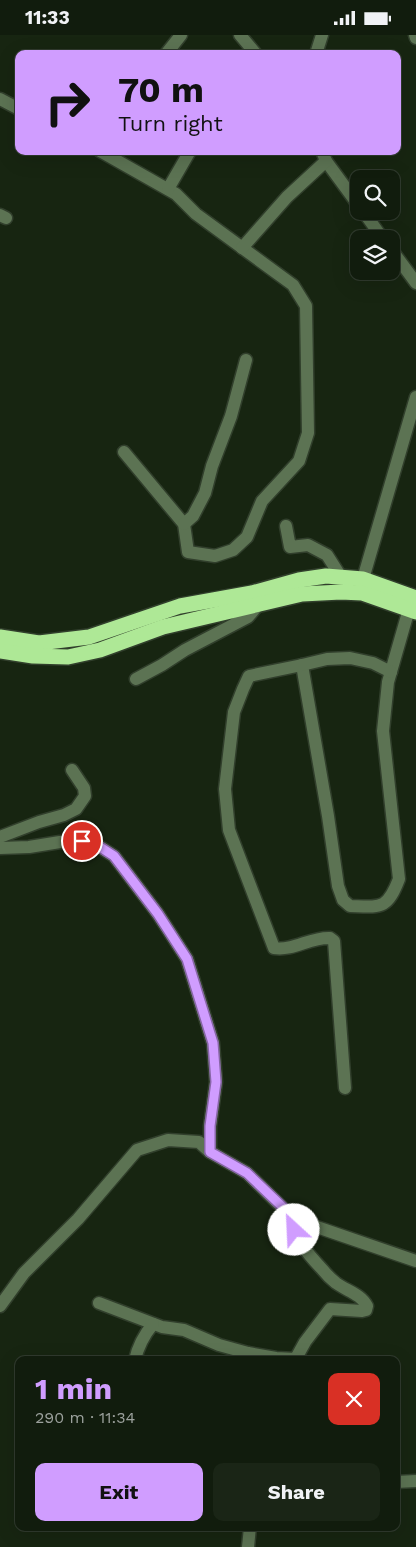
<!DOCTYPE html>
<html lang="en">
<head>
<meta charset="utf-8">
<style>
  body { margin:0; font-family:"Work Sans",sans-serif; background:#1a2516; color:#f1f3f6; height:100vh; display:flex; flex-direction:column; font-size:19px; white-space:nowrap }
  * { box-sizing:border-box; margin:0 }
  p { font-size:16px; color:#9ca19d }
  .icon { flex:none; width:28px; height:28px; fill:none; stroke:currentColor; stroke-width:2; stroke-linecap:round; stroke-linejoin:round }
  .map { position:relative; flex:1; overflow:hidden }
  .details { position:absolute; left:15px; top:1321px; width:385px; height:175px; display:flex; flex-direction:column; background:#111c0d; border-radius:10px; box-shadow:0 5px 20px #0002,0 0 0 1px #303a2e }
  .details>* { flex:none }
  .banner { position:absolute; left:15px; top:15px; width:386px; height:105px; border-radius:10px; box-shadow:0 5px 20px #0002,0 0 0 1px #303a2e; background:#d09dff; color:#111; overflow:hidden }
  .buttons { position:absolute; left:350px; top:135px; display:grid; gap:10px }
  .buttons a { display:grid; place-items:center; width:50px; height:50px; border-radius:10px; background:#111c0d; box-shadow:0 5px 20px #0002,0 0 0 1px #303a2e; font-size:25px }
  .pin { position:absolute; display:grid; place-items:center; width:42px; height:42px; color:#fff; margin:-21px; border:2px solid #fff; border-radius:50%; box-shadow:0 1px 5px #0007 }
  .me { position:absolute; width:55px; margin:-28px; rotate:335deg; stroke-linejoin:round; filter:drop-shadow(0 0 4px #0008) }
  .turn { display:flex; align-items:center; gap:18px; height:105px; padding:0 20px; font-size:22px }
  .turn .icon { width:65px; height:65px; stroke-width:2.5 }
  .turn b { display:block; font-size:35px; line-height:42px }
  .round { display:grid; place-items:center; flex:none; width:52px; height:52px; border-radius:10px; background:#1a2516 }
  .summary { display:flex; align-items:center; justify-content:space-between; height:85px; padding:0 20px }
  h1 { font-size:30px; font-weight:700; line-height:38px; color:#d09dff }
  .primary-button { display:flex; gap:10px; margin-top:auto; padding:10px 20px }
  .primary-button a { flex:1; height:58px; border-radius:10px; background:#d09dff; color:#111; font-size:20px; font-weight:700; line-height:58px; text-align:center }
  .primary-button a+a { background:#1a2516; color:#f1f3f6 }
  .status { display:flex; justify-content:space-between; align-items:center; height:35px; padding:0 25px; background:#111c0d; direction:ltr }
  .status svg { height:14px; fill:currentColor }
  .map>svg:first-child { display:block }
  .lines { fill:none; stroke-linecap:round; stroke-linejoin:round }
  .minor-casing { stroke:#313f2c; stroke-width:15 }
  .highway-casing { stroke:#313f2c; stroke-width:18 }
  .minor { stroke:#5c7353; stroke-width:12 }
  .highway { stroke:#aee896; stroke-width:15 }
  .route-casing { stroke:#8766a6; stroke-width:12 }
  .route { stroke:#d09dff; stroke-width:9 }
</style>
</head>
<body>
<div class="status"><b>11:33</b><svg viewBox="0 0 49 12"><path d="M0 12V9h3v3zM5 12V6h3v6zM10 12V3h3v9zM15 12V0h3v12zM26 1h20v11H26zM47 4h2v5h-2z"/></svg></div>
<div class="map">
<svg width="416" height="1512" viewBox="0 0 416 1512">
  <rect width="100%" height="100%" fill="#172511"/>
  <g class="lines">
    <!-- minor casing -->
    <g class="minor-casing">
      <g id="minor">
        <path d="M240,0L256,19"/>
        <path d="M415,0L416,3"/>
        <path d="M166,19L181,0"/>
        <path d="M316,19L322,0"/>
        <path d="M0,64L19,74"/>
        <path d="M100,116L176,159L196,179L293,250L306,271L308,398L299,426L262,466L247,502L233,515L215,521L188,517L184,489L124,417"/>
        <path d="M322,116L326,126L359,171"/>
        <path d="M168,154L190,116"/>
        <path d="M363,176L383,204"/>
        <path d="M0,180L6,183"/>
        <path d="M242,213L287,162L326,126"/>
        <path d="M391,214L416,248"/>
        <path d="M184,489L193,481L205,458L212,431L231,381L246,325"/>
        <path d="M286,491L290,512L308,510L327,520L341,542"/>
        <path d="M362,552L363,544L416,362"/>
        <path d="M302,630L328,781L338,851L343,865L350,871C381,872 387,875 399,844L383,696L388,647L409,574"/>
        <path d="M136,644L162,630L185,615L248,582L258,570"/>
        <path d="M0,802L39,787L64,780L76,774L85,761L84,753L72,735"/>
        <path d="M0,813L29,812L60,807L83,806L100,812L114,821L158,879L187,924L213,1008L216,1047L210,1091V1117"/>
        <path d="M345,1053L334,906L330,903C310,902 294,916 274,913L229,795L225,754L234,677L243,654L249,641L302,630L327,624L350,623L373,628L391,637"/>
        <path d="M291,1181C296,1205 305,1216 322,1234C326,1239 331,1244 336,1248C347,1256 361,1259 367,1271L366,1275L362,1276L330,1274L305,1307L295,1325"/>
        <path d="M99,1268L162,1292L184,1295L219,1310L248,1318L276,1323L296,1324"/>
        <path d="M0,1271L24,1238L78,1184L137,1115L168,1105L199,1107L210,1117L247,1138L291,1181L311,1190L416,1226"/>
        <path d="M135,1325C138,1311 144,1300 153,1289"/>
        <path d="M396,1447L416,1446"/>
        <path d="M248,1512L250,1492"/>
      </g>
    </g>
    <!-- highway casing -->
    <g class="highway-casing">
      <g id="highway">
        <path d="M0,602L39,608L89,602L180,571L252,558L299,545L326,541L363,544L416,563"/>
        <path d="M0,616L33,621L68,622L100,615L163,592L302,559L341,557L362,558L416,577"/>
      </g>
    </g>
    <!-- minor -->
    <use href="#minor" class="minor"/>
    <!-- highway -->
    <use href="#highway" class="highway"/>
  </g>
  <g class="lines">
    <!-- route casing -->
    <g class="route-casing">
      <path id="route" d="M82,806L100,812L114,821L158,879L187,924L213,1008L216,1047L210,1091V1117L247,1138L291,1180L294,1195"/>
    </g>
    <!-- route -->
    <use href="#route" class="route"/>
  </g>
</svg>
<div class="buttons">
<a><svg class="icon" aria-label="search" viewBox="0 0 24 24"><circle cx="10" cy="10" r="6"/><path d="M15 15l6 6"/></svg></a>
<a><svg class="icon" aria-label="layers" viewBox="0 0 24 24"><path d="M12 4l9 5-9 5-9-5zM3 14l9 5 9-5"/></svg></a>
</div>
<div class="pin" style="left:82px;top:806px;background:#d93025"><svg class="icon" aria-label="arrive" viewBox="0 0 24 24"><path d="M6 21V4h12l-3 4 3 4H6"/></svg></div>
<svg class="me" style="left:294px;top:1195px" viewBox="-20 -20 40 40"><circle r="19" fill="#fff"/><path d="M0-13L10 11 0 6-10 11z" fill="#d09dff"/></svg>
<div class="banner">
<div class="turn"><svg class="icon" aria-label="right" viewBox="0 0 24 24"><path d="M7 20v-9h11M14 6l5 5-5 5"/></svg><div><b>70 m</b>Turn right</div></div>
</div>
<section class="details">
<div class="summary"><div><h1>1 min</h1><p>290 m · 11:34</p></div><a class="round" style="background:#d93025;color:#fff"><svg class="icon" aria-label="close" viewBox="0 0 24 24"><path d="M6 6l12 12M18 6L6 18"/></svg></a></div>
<div class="primary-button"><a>Exit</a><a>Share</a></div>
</section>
</div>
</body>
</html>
